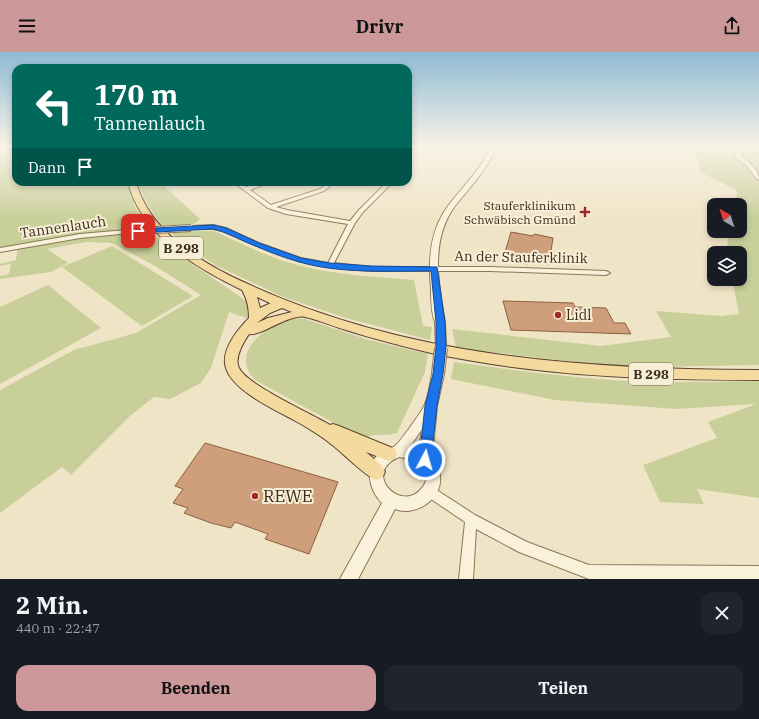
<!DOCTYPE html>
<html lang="de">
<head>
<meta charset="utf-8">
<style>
  body { margin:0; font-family:"IBM Plex Serif",serif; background:#20242c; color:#f1f3f6; height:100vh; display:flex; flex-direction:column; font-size:15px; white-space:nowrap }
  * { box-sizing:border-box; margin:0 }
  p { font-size:13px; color:#9ea1a6 }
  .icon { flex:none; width:22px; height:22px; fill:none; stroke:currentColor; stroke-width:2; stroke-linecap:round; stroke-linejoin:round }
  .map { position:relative; height:527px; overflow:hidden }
  .panel { display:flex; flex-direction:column; background:#171b24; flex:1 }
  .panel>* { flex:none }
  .top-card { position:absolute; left:12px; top:12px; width:400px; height:122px; border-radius:12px; box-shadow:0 2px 6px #0003; background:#00695c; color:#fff; overflow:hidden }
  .needle { width:26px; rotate:321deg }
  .tools { position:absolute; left:707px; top:146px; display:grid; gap:8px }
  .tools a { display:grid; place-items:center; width:40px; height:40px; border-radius:8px; background:#171b24; box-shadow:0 2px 6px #0003; font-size:20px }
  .pin { position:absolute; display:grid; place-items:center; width:34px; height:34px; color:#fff; margin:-17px; border-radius:8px; box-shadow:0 2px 6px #0006 }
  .me { position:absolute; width:44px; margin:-22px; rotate:6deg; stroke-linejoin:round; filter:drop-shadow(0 0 3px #0008) }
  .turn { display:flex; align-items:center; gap:14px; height:84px; padding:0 16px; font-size:18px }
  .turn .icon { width:52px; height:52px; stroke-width:2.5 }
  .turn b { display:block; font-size:28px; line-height:34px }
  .then { display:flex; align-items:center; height:38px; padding:0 16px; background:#0003; gap:8px; font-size:15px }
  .round { display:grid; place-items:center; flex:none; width:42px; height:42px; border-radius:12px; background:#20242c }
  .overview { display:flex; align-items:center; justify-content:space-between; height:68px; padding:0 16px }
  h1 { font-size:24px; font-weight:700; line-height:30px }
  .primary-button { display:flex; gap:8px; margin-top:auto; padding:8px 16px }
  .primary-button a { flex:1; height:46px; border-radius:12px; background:#cc989a; color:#111; font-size:16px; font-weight:700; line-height:46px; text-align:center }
  .primary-button a+a { background:#20242c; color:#f1f3f6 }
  header { display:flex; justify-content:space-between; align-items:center; height:52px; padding:0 16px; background:#cc989a; color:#111; font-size:18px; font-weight:700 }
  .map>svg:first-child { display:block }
  .green { fill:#c8cf99 }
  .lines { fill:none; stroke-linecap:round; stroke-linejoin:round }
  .stream { stroke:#6e938a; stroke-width:2 }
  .building { fill:#cf9f7b; stroke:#8c5f40 }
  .minor-casing { stroke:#8c765b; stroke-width:2 }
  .tertiary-casing { stroke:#8c765b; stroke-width:2 }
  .primary-casing { stroke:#5a442f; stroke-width:2 }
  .minor { fill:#faf1da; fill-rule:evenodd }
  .tertiary { fill:#faf1da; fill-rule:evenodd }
  .primary { fill:#f4da9e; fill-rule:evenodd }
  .minor-bridge-casing { stroke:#8c765b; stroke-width:8; stroke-linecap:butt }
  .tertiary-bridge-far1-casing { stroke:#8c765b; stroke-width:12; stroke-linecap:butt }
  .tertiary-bridge-casing { stroke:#8c765b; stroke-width:14; stroke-linecap:butt }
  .minor-bridge { stroke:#faf1da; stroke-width:6 }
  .tertiary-bridge-far1 { stroke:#faf1da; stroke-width:10 }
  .tertiary-bridge { stroke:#faf1da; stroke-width:12 }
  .route { fill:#1a73e8; stroke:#114b97 }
  .poi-dot { fill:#9e2929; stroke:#f7eed6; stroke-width:1.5 }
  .labels { text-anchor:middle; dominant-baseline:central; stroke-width:4; stroke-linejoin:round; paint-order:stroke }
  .far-poi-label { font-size:12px; fill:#3c2d1f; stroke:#f7eed6; text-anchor:end }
  .shield { fill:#f7eed6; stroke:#746756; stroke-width:1 }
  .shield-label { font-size:13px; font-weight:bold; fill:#3c2d1f }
  .street-label { font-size:14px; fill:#3c2d1f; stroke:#f7eed6 }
  .poi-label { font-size:14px; fill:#3c2d1f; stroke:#f7eed6; text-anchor:start }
  .near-poi-label { font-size:17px; fill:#3c2d1f; stroke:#f7eed6; text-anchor:start }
</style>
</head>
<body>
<header><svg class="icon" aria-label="menu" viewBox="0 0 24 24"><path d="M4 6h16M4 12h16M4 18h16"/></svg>Drivr<svg class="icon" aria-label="share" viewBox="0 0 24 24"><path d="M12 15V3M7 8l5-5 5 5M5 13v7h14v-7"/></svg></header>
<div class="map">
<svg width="759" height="527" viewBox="0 0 759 527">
  <rect width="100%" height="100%" fill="#f0e4c6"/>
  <!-- green -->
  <g class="green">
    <path d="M0,96H16V130H127L135,155L147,175L69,184L0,196Z"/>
    <path d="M689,96H759V313L646,315L590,312L456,296L452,277L601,294L671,285L656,259L721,264L739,262L732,227H740V201L727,200L728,179H740V153H734L737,142L736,138L700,120L698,106Z"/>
    <path d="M138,130H164L166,136L200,167L194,172L163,174C152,160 143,147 138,130Z"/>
    <path d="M214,179C232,187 251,197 270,204C315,222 366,224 414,228L423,274L432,275L430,288L346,266L281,244L217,214L192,198L170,180Z"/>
    <path d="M152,181L182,205L242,246L248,253L249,267L229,260L211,316L201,331L170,347L154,345L150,348L130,364L71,423L62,415L0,461V338L74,298L136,281L201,243L155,214L112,191L86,190L47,197L68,211L51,220L0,227V224L9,222L11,212L0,214V212L16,208L18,195C63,187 107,182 152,181Z"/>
    <path d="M112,194L193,244L142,274L62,215Z"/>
    <path d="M48,233L101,276L0,332V255Z"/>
    <path d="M293,266L305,267L369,288L428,302L425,320L397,381C385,385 372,380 363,387L255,328C253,325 249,322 248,318C237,292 273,271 293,266Z"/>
    <path d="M454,310C520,319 586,328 653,330C688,331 724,329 759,329V446L697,437L704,452L660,450L643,413L717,386L708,370L756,352L676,357L555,348L451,327Z"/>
  </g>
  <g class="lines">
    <!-- stream -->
    <path class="stream" d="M752,101L759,102"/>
  </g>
  <!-- building -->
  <g class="building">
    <path d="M511,180L533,184L534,182L553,186L549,212L529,208L528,212L503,207Z"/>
    <path d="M503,249L573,251L575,255L606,256L614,271H625L631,282L511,278Z"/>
    <path d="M205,391L338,430L309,502L265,487L268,482L235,470L231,476L211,471L184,461L188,456L173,451L183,437L175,434Z"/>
  </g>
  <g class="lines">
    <!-- minor casing -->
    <g class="minor-casing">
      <g id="minor">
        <path d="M233,130H239L246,135L264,130H272L250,138L271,153L320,137L329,130H335L324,139L276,155L287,158L350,169L359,158L387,130H393L363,160L355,171L334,211L371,215H490L606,219L610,221L606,223L490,219H371L330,215L298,209L255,193L222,179L213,177H189V175L191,174L213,173L226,176L259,191L301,206L328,211L348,172L286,162L268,156Z"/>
        <path d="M138,177L140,178V180L80,186L0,200V196L80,182Z"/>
        <path d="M429,433L475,463L527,490L589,513L759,514V527H589L519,500L476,477L473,527H459L465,470L425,443L423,439L425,435Z"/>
      </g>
    </g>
    <!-- tertiary casing -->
    <g class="tertiary-casing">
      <g id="tertiary">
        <path d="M490,96H496C486,119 470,135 455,154C430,188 438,232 445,270L444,272H436C431,263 431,247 431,236C428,207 430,178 448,154C463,134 480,119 490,96Z"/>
        <path d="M738,98L741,100V104C749,110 759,117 759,128L757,127L745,112L736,106L735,100Z"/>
        <path d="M438,318L442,319L444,322L437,354L432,407C436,412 440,417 440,424C443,447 415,465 395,457L358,527H340L382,451C368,437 364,413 381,400C385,397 391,397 395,394C400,390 423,358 425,352C429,343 430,331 432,322L434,319ZM422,377L419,398L410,395ZM399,405C410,407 419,410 425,420C427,426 426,432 421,437C401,461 361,421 399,405Z"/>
      </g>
    </g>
    <!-- primary casing -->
    <g class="primary-casing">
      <path id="primary" d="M128,130H136C150,181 203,212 248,232C408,306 586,317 759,318V328C649,328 538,324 431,301C402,294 374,287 346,278C332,274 319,268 305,265C290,261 260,285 249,282C243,291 234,306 239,316C247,333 312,362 330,373L333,372L339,374L395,397L397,402L395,407L389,409L366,400L382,414L385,420L382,426L376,428C364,423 343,401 331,392C321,384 311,378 301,372C280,360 233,340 226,316C220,299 238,277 249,266C249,255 247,247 242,238C196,216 141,183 128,130ZM257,245L270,251H271L260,256ZM282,256L292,260L268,266L257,271L270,261Z"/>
    </g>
    <!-- minor -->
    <use href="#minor" class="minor"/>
    <!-- tertiary -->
    <use href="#tertiary" class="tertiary"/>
    <!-- primary -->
    <use href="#primary" class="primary"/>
    <!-- minor-bridge casing -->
    <g class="minor-bridge-casing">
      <path id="minor-bridge" d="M138,179L191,176"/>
    </g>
    <!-- tertiary-bridge-far1 casing -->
    <g class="tertiary-bridge-far1-casing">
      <path id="tertiary-bridge-far1" d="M440,270L441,297"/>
    </g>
    <!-- tertiary-bridge casing -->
    <g class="tertiary-bridge-casing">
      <path id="tertiary-bridge" d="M438,322L441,296"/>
    </g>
    <!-- minor-bridge -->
    <use href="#minor-bridge" class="minor-bridge"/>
    <!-- tertiary-bridge-far1 -->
    <use href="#tertiary-bridge-far1" class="tertiary-bridge-far1"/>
    <!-- tertiary-bridge -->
    <use href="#tertiary-bridge" class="tertiary-bridge"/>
  </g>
  <!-- sky -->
  <linearGradient id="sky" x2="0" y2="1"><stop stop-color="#8ebad6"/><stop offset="0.56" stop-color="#f8f3e5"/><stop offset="1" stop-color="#f8f3e5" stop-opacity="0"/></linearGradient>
  <rect width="759" height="170" fill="url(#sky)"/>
  <!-- route -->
  <path class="route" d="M213,173L226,176L259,191L301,206L330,211L371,214L437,215L445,270L446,295L443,322L437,354L431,408L429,412L425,414L420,412L419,408L425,354L433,322L436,295V270L431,219C388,219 337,222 296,209C282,205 267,199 253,193C240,188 227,180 213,177L138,181L135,179L138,177Z"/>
  <!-- markers -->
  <g class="poi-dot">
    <path d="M583 154h4v4h4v4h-4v4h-4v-4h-4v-4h4z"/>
    <circle cx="558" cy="263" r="4"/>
    <circle cx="255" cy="444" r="4"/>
  </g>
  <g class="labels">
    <!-- far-poi labels -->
    <g class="far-poi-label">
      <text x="576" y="153">Stauferklinikum<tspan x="576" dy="14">Schwäbisch Gmünd</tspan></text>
    </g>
    <!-- shield labels -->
    <g class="shield">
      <rect x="159" y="185" width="44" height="22" rx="3"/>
      <rect x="629" y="311" width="44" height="22" rx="3"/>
    </g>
    <g class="shield-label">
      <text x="181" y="196">B 298</text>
      <text x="651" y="322">B 298</text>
    </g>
    <!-- street labels -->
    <g class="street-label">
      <text transform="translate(63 175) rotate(-8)">Tannenlauch</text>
      <text transform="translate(521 205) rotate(1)">An der Stauferklinik</text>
    </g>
    <!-- poi labels -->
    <g class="poi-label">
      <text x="566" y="263">Lidl</text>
    </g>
    <!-- near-poi labels -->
    <g class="near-poi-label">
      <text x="263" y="444">REWE</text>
    </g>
  </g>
</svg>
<div class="tools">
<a><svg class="needle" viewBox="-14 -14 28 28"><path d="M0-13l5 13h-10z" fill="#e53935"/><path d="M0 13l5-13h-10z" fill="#9ea1a6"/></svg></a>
<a><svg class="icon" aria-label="layers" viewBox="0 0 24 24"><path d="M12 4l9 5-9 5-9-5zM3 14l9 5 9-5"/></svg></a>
</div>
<div class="pin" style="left:138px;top:179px;background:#d93025"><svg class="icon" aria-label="arrive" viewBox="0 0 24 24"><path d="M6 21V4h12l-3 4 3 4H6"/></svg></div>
<svg class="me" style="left:425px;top:408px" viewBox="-20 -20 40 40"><circle r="17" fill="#1a73e8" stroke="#fff" stroke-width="3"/><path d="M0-11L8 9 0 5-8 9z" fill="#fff"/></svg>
<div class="top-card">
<div class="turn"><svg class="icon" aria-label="left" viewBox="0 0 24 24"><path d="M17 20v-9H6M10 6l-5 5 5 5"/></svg><div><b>170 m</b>Tannenlauch</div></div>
<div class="then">Dann<svg class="icon" aria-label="arrive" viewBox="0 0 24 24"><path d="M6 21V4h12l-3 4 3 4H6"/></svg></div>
</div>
</div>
<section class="panel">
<div class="overview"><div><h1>2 Min.</h1><p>440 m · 22:47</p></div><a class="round"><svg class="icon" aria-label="close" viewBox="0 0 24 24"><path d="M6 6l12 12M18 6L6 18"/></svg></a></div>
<div class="primary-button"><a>Beenden</a><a>Teilen</a></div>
</section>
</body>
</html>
